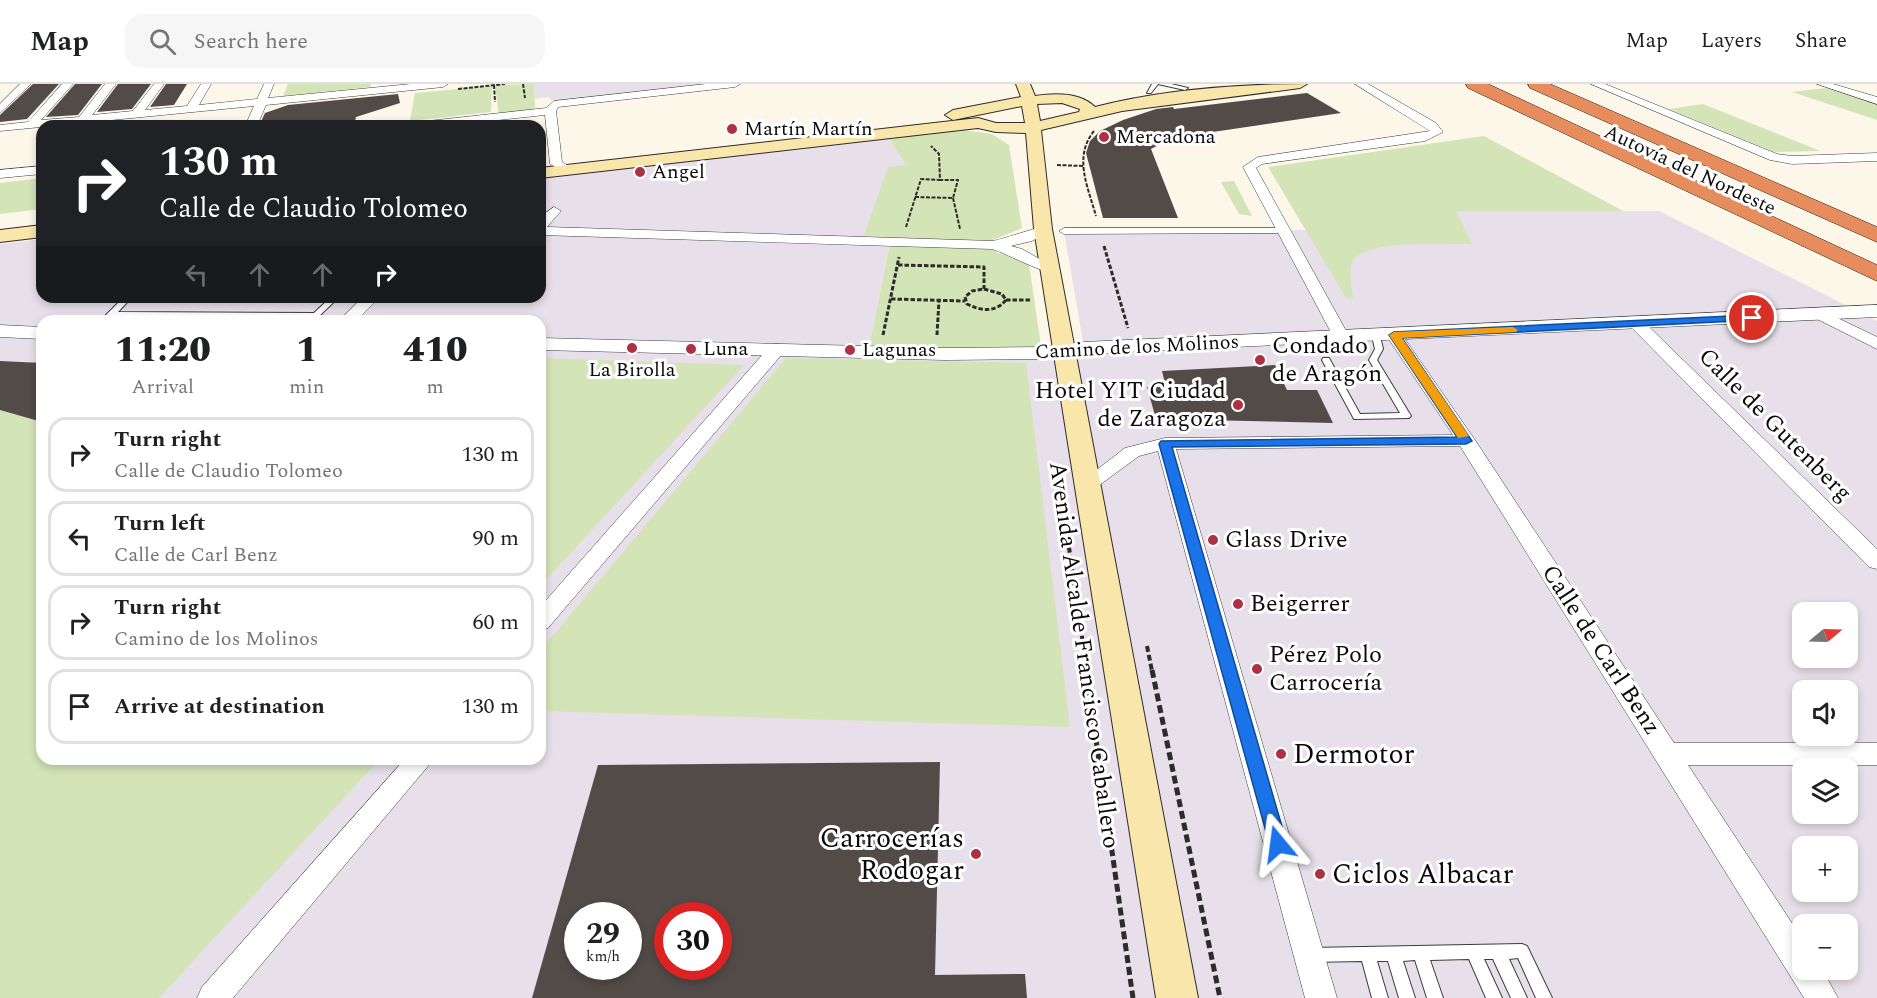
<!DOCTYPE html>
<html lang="en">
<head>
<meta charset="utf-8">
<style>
  body { margin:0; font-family:Spectral,serif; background:#f6f6f6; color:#202124; height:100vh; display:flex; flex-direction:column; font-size:22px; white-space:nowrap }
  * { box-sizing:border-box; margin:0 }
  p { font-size:20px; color:#757577 }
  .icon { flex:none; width:33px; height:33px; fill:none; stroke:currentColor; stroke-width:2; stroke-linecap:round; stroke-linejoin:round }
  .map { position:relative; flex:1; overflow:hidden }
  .details { position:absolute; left:36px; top:231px; width:510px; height:450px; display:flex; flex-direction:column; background:#fff; border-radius:18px; box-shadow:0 3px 9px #0003 }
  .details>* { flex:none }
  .top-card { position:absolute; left:36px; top:36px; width:510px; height:183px; border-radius:18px; box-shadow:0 3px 9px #0003; background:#202124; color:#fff; overflow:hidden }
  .needle { width:39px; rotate:71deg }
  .tools { position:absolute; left:1792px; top:518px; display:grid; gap:12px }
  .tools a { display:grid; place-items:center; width:66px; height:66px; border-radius:12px; background:#fff; box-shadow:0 3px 9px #0003; font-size:30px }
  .speed { position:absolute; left:564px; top:818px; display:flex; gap:12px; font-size:30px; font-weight:700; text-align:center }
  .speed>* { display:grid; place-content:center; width:78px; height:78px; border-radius:50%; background:#fff; box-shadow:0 3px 9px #0003; line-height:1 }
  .speed small { font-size:15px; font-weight:400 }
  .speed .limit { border:9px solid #d22; background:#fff; color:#111 }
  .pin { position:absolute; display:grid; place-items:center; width:51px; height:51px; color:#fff; margin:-26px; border:3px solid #fff; border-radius:50%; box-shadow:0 2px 6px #0007 }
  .me { position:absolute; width:66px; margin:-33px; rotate:344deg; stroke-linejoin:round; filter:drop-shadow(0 0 4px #0008) }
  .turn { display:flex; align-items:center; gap:21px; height:126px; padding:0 24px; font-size:27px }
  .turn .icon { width:78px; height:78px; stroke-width:2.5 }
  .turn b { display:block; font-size:42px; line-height:51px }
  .lanes { display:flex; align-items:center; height:57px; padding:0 24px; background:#0003; justify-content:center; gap:30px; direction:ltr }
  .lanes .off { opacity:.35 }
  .eta { display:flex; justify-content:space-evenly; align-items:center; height:102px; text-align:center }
  .eta b { font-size:36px; font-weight:800; line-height:42px }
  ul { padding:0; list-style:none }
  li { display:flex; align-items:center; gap:18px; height:75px; margin:0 12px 9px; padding:0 12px; border:3px solid #e0e0e0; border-radius:18px }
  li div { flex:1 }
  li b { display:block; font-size:22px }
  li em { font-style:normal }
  header { display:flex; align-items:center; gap:36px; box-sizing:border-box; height:84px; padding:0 30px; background:#fff; border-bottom:2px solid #e0e0e0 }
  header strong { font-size:28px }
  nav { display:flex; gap:33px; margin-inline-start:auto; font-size:21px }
  .search { width:420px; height:54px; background:#f6f6f6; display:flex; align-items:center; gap:15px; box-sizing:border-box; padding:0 21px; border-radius:18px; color:#757577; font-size:22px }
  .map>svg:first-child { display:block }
  .industrial { fill:#e7dfe9; fill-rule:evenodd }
  .green { fill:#d3e4b7 }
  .building { fill:#524b48; fill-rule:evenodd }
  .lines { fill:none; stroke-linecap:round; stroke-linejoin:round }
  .service-casing { stroke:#3d3d3d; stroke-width:2 }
  .pedestrian-casing { stroke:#3d3d3d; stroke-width:1 }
  .minor-casing { stroke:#3d3d3d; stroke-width:1 }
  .tertiary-casing { stroke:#3d3d3d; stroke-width:1 }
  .secondary-casing { stroke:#2c2c2c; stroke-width:2 }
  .motorway-casing { stroke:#1b1b1b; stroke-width:1 }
  .path-far3 { stroke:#2c2c2c; stroke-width:2; stroke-dasharray:4 1.5; stroke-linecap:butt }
  .path-far2 { stroke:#2c2c2c; stroke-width:3; stroke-dasharray:4.5 2; stroke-linecap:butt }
  .path-far1 { stroke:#2c2c2c; stroke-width:4; stroke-dasharray:6 3; stroke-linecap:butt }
  .path { stroke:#2c2c2c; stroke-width:5; stroke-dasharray:8 4; stroke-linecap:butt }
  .service { fill:#fff; fill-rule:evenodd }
  .pedestrian { fill:#fff; fill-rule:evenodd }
  .minor { fill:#fff; fill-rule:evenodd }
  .tertiary { fill:#fff; fill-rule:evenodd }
  .secondary { fill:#f8e6aa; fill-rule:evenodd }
  .motorway { fill:#e78d5d; fill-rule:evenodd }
  .route { fill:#1a73e8; stroke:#114b97; stroke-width:1.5 }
  .slow { fill:#f59e0b }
  .poi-dot { fill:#ad3043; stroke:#fff; stroke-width:2 }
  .labels { text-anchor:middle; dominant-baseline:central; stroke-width:6; stroke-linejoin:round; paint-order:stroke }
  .far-poi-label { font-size:20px; fill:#0a0a0a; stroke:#fff; text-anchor:start }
  .far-street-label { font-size:20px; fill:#0a0a0a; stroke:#fff }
  .poi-label { font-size:24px; fill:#0a0a0a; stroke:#fff; text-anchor:start }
  .street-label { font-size:24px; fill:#0a0a0a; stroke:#fff }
  .near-poi-label { font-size:28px; fill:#0a0a0a; stroke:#fff; text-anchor:start }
</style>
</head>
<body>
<header>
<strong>Map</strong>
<div class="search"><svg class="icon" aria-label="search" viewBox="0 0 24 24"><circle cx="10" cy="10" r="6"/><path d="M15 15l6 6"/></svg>Search here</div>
<nav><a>Map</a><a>Layers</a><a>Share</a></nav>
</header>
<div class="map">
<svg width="1877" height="914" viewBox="0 0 1877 914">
  <rect width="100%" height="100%" fill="#fdf7ea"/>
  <!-- industrial -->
  <g class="industrial">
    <path d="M534,0H704L551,16L550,13L535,15Z"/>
    <path d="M887,52L906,81L864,150L891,153L868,268L1084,264L1064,147L1306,146L1468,151L1455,127H1659L1877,237V914H0V160L42,155V213H540V94ZM42,237H540V675H42ZM1803,528H1848V573H1803ZM1803,606H1848V651H1803ZM1803,684H1848V729H1803ZM1803,762H1848V807H1803ZM578,831H628V882H578ZM668,831H718V882H668ZM1803,840H1848V885H1803Z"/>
  </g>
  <!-- green -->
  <g class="green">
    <path d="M288,0H371L370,3L283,12Z"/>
    <path d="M534,0L535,24L527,30L499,33L495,1Z"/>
    <path d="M492,2L491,28L410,37L415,9Z"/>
    <path d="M1826,4L1877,20V36L1792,8Z"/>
    <path d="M1703,20L1818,66L1819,67L1774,68L1669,25Z"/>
    <path d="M956,45L992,50L1009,61L1022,144L993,156L997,169L1028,173L1042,269L868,268L891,154L864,151L888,83L906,81L887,52Z"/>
    <path d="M1484,52L1623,127H1456L1472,160C1448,161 1356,153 1351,182C1349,192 1352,205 1353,215L1346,214L1268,83Z"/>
    <path d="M42,94V125L0,130V99Z"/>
    <path d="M1234,97L1252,132L1239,130L1221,98Z"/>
    <path d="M540,274L744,281L540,502Z"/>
    <path d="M786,274L1026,279L1070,643L540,627V567Z"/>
    <path d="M0,326L42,338V675H380L159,914H0Z"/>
  </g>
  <!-- building -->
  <g class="building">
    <path d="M33,0H59L27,35L0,38V31Z"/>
    <path d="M75,0H102L78,31L46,33Z"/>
    <path d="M118,0H151L132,25L97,28Z"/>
    <path d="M166,0H187L174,21L150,23Z"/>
    <path d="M1307,9L1341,29L1172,54L1151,65L1178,134H1103L1086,69L1090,57L1100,47L1123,36L1156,25L1173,23L1174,25Z"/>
    <path d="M398,10L400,19L356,33L354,42H259L265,29L288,21Z"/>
    <path d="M0,277L42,279V338L0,326Z"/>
    <path d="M1275,281L1287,306H1317L1333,339L1156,335L1147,303H1166L1162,287Z"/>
    <path d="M940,678L935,891L1025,890L1027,914H532L598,681ZM578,831H628V882H578ZM668,831H718V882H668Z"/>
  </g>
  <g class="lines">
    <!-- service casing -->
    <g class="service-casing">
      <g id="service">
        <path d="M1152,0H1158L1151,9H1147Z"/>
        <path d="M1158,0H1171L1188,4L1185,6Z"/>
        <path d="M124,213H132L118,228L314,229L331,213H339L314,237H309V233L113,232L109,237H100Z"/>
        <path d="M1373,250H1376L1380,252L1383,265L1377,276L1411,332L1409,334L1354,335L1322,276L1323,274H1329L1360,330L1400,329L1369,276L1375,265L1372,252Z"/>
        <path d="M1522,860L1527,862L1552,914H1536L1518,874L1509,875L1527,914H1511L1493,875H1484L1502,914H1486L1469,875L1430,876L1443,914H1427L1415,876L1403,877L1415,914H1399L1388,877H1377L1388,914H1372L1362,877L1310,878L1305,876L1302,871L1305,866L1310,864Z"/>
      </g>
    </g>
    <!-- pedestrian casing -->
    <g class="pedestrian-casing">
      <path id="pedestrian" d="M1284,144L1289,147L1288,149L1064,150L1059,147L1064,144Z"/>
    </g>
    <!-- minor casing -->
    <g class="minor-casing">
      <g id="minor">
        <path d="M20,0H31L0,29V20Z"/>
        <path d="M62,0H73L41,36L79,33L105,0H116L92,31L133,27L154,0H164L145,26L187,22L201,0H211L199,21L257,15L264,0H274L268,14L411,0H448L443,3L266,21L257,42H245L254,22L0,47V41L28,38Z"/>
        <path d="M706,0H740L735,3L558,23L556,27L562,78L575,86L569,90L550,80L545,31L442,42H404L410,39L546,24L554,17Z"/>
        <path d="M1355,0H1368L1436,39L1443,48L1425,57L1262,80L1256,84L1350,254L1342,259L1334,254L1243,83L1258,73L1430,47Z"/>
        <path d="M1591,0H1605L1777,70L1792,72L1877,69V77L1792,80L1770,76Z"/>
        <path d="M1817,0H1833L1877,13V20Z"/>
        <path d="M42,82V90L0,94V86Z"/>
        <path d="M554,123L561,127L547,143L993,157C1004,155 1043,141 1048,142V148L1032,157L1011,162L1022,165L1057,185L1055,188C1045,191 1006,169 992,165L540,151V133Z"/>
        <path d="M363,213H380L356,237H339Z"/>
        <path d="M1821,226L1877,253V265L1815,234L1813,231L1815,228Z"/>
        <path d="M1637,235L1643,237L1877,465V485L1869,483L1631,243L1629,240Z"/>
        <path d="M1394,246L1400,248L1475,356L1674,659H1877V681H1688L1803,856V885H1822L1838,914H1804L1460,362L1176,365L1337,914H1305L1158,367L1139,372L1094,405H1080L1077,401L1125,364L1165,354L1453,351L1386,251Z"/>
        <path d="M777,260L783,261L785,265L783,269L548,544L540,546V523L771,261Z"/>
        <path d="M405,675H434L233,914H197L202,903Z"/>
      </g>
    </g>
    <!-- tertiary casing -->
    <g class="tertiary-casing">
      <g id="tertiary">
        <path d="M1877,221V233L1084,270L1042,275L945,276L540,266V254L945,264L1042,263L1084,258Z"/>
        <path d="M0,241L42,243V255L0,253Z"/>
      </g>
    </g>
    <!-- secondary casing -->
    <g class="secondary-casing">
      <g id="secondary">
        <path d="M1016,0H1030L1035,12C1055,9 1080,8 1095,23C1161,6 1239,0 1307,0L1300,4L1122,27L1041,46L1052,145L1198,914H1156L1034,145L1026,49L996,48L978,44L540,94V84L978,34L996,39H1025L1022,22L953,36L945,31L953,26L1021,13ZM1062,19L1080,25L1079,28L1040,37L1037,20Z"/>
        <path d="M42,141V153L0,158V146Z"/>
      </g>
    </g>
    <!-- motorway casing -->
    <g class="motorway-casing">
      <g id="motorway">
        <path d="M1466,0H1488L1877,181V197L1468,4Z"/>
        <path d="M1528,0H1550L1877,143V158L1530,4Z"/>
      </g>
    </g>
    <!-- path-far3 -->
    <g class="path-far3">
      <path d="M523,0L525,14"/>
      <path d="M494,1L495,18"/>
      <path d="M458,5L505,0"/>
      <path d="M1094,47C1073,73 1088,103 1096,132"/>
      <path d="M1057,81L1083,82"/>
      <path d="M915,113L953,114L958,96H940"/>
      <path d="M953,114L960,145"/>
      <path d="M906,143L921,95L940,96L939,70L931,62"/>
    </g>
    <!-- path-far2 -->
    <g class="path-far2">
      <path d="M1104,162L1128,244"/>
      <path d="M898,181L984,183V205"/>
      <path d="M984,205L1002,210L1006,216C995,229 981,227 967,220L965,213L972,207Z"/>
      <path d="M891,215L965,217"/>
      <path d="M1006,216H1032"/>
      <path d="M883,251L899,173"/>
      <path d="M937,251L939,216"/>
    </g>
    <!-- path-far1 -->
    <g class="path-far1">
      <path d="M1065,436L1087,587"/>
      <path d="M1147,562L1152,587"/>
    </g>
    <!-- path -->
    <g class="path">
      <path d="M1086,586L1133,914"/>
      <path d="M1152,586L1220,914"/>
    </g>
    <!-- service -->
    <use href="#service" class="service"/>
    <!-- pedestrian -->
    <use href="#pedestrian" class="pedestrian"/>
    <!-- minor -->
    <use href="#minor" class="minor"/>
    <!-- tertiary -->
    <use href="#tertiary" class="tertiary"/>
    <!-- secondary -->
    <use href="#secondary" class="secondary"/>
    <!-- motorway -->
    <use href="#motorway" class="motorway"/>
  </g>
  <!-- route -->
  <path class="route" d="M1752,231L1756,232V236L1402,254L1472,357L1466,360L1172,363L1287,760L1284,766L1278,768L1271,766L1159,360L1161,357L1457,353L1389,251L1394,248Z"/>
  <!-- slow -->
  <path class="slow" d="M1513,243L1518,246L1516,248L1402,254L1469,352L1458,354L1389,251L1394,248Z"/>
  <!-- markers -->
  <g class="poi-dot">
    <circle cx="732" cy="45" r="6"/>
    <circle cx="1104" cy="53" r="6"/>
    <circle cx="640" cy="88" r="6"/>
    <circle cx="632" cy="264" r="6"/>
    <circle cx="691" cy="265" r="6"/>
    <circle cx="850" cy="266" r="6"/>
    <circle cx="1260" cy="276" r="6"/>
    <circle cx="1238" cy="321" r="6"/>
    <circle cx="1213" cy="456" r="6"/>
    <circle cx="1238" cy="520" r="6"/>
    <circle cx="1257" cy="585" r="6"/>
    <circle cx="1281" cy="670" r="6"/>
    <circle cx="976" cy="770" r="6"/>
    <circle cx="1320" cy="790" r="6"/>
  </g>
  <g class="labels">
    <!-- far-poi labels -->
    <g class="far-poi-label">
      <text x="744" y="45">Martín Martín</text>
      <text x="1116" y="53">Mercadona</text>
      <text x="652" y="88">Angel</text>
      <text x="703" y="265">Luna</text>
      <text x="862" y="266">Lagunas</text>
      <text x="632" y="286" text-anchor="middle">La Birolla</text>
    </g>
    <!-- far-street labels -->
    <g class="far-street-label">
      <text transform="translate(1690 86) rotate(25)">Autovía del Nordeste</text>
      <text transform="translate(1137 263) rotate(-3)">Camino de los Molinos</text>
    </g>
    <!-- poi labels -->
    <g class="poi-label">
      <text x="1272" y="262">Condado<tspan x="1272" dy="28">de Aragón</tspan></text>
      <text x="1226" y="307" text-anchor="end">Hotel YIT Ciudad<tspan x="1226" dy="28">de Zaragoza</tspan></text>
      <text x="1225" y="456">Glass Drive</text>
      <text x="1250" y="520">Beigerrer</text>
      <text x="1269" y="571">Pérez Polo<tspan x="1269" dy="28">Carrocería</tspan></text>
    </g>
    <!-- street labels -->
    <g class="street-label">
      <text transform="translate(1775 341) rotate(45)">Calle de Gutenberg</text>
      <text transform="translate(1601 566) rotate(57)">Calle de Carl Benz</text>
      <text transform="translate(1084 571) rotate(82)">Avenida Alcalde Francisco Caballero</text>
    </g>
    <!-- near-poi labels -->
    <g class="near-poi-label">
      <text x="1293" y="670">Dermotor</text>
      <text x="964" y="754" text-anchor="end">Carrocerías<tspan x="964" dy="32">Rodogar</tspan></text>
      <text x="1332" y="790">Ciclos Albacar</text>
    </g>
  </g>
</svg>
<div class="tools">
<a><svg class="needle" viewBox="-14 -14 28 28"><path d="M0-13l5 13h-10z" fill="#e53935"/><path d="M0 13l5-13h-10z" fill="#757577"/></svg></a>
<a><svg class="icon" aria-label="sound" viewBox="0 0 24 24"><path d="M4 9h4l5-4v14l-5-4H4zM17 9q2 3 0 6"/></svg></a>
<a><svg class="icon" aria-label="layers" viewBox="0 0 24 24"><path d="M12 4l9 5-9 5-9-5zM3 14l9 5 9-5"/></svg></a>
<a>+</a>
<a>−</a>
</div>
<div class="speed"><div>29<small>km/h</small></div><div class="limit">30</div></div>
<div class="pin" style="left:1752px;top:234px;background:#d93025"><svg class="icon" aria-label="arrive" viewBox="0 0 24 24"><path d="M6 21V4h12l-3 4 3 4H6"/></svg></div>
<svg class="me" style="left:1278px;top:760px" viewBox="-20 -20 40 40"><path d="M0-17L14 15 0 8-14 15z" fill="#1a73e8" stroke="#fff" stroke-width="4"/></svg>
<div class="top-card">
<div class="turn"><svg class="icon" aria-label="right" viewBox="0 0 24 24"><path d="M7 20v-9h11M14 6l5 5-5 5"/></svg><div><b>130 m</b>Calle de Claudio Tolomeo</div></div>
<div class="lanes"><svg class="icon off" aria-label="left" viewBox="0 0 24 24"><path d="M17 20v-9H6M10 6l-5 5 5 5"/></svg><svg class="icon off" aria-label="ahead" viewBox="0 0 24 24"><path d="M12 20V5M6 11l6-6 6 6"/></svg><svg class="icon off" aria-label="ahead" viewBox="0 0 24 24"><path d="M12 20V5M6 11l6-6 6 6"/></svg><svg class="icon" aria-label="right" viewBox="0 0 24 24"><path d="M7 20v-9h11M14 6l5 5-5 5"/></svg></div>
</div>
<section class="details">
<div class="eta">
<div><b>11:20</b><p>Arrival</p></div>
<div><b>1</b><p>min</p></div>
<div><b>410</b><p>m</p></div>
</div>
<ul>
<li><svg class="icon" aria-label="right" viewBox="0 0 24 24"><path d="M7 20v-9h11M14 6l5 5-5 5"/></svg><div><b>Turn right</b><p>Calle de Claudio Tolomeo</p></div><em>130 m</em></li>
<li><svg class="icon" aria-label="left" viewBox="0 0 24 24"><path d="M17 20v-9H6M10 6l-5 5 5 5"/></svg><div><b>Turn left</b><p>Calle de Carl Benz</p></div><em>90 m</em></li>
<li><svg class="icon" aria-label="right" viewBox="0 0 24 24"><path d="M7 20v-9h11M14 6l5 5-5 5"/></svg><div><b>Turn right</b><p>Camino de los Molinos</p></div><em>60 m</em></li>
<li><svg class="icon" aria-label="arrive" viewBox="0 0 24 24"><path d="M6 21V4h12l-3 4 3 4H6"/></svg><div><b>Arrive at destination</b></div><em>130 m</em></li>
</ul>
</section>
</div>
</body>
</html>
